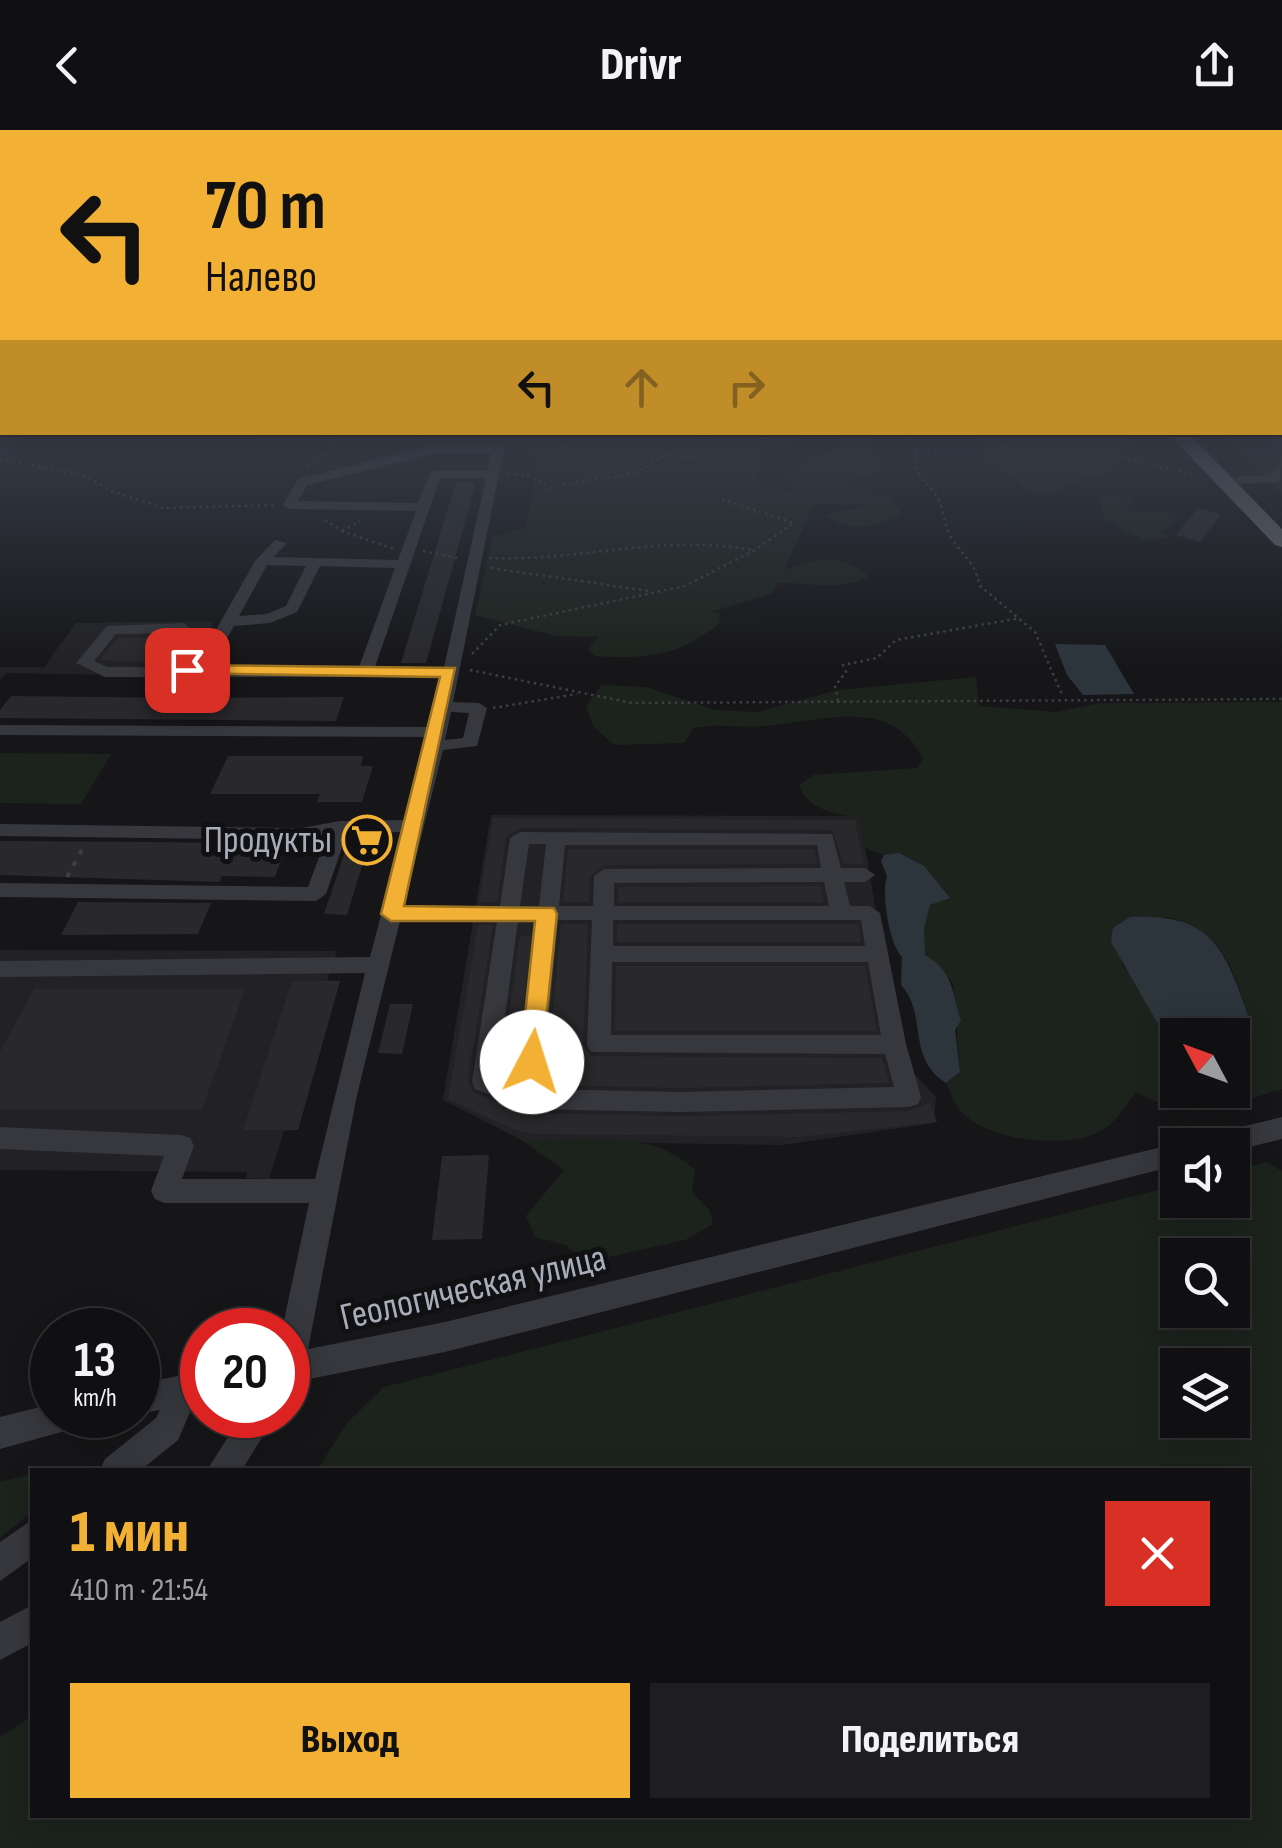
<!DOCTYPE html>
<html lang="ru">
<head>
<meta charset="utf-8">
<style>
  body { margin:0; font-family:"Sofia Sans Condensed",sans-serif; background:#1e1e20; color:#f1f3f6; height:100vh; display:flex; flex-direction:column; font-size:38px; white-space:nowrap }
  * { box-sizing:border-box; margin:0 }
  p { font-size:32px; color:#9c9d9f }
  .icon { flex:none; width:55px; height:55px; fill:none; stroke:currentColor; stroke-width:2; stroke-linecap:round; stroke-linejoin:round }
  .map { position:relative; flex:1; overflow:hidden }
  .sheet { position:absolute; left:30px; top:1338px; width:1220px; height:350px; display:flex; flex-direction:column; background:#101012; border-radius:0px; box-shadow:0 5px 25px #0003,0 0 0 2px #303032 }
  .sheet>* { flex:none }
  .banner { position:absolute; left:0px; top:0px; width:1282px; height:305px; box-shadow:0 5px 25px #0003,0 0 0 2px #303032; background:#f2b134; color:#111; overflow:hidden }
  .needle { width:65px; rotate:311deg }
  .tools { position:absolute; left:1160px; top:888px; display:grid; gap:20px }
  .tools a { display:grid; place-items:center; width:90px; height:90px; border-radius:0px; background:#101012; box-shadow:0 5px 25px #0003,0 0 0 2px #303032; font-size:50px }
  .speed { position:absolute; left:30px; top:1178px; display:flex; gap:20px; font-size:50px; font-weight:700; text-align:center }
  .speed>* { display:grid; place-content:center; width:130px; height:130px; border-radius:50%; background:#101012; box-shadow:0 5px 25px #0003,0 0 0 2px #303032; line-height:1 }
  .speed small { font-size:25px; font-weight:400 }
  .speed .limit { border:15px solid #d22; background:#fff; color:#111 }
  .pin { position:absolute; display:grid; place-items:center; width:85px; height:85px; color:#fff; margin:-42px; border-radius:20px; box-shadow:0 5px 15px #0006 }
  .me { position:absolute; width:110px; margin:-55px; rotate:5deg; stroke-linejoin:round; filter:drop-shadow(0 0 8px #0008) }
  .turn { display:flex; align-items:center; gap:35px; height:210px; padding:0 40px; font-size:45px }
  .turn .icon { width:130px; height:130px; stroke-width:2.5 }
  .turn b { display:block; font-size:70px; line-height:85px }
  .lanes { display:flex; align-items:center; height:95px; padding:0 40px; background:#0003; justify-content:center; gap:50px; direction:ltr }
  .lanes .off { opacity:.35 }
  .round { display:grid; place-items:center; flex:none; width:105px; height:105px; border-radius:0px; background:#1e1e20 }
  .overview { display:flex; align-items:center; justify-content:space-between; height:170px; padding:0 40px }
  h1 { font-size:60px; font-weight:800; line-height:75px; color:#f2b134 }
  .button { display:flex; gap:20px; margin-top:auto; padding:20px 40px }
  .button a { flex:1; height:115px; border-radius:0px; background:#f2b134; color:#111; font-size:40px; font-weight:800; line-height:115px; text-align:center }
  .button a+a { background:#1e1e20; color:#f1f3f6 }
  header { display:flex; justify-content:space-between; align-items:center; height:130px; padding:0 40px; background:#101012; font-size:45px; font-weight:800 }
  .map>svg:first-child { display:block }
  .built { fill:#222225 }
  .green { fill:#1c231d; fill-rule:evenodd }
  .water { fill:#2c353c }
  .building { fill:#29292c }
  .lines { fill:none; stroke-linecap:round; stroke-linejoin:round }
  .path-far1 { stroke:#3d3f44; stroke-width:2.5; stroke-dasharray:2.5 4; stroke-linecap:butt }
  .path { stroke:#3d3f44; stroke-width:4; stroke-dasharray:5 8; stroke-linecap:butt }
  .minor { fill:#37383d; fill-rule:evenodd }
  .highway { fill:#63666e; fill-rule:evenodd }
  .route { fill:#f2b134; stroke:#9d7322; stroke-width:2.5 }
  .labels { text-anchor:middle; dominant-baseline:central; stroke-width:10; stroke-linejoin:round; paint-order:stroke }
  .poi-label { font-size:38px; fill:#a8adb8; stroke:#111113; text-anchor:end }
  .street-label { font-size:38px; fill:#a8adb8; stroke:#111113 }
</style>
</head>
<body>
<header><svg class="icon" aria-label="back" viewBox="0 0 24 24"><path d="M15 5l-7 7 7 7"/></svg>Drivr<svg class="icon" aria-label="share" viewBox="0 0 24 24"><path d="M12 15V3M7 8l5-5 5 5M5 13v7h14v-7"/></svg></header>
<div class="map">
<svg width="1282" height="1718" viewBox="0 0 1282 1718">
  <rect width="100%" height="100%" fill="#161618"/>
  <!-- built -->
  <g class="built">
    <path d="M1282,299V363L1225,305Z"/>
    <path d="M214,491L186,542L171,546L6,543L0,550V537H44L76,493Z"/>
    <path d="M491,685L860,686L887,847L907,936L936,967L934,993L783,1015L523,1011L443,970Z"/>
    <path d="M0,820L337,821L327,850L340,851L298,1000L284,1001L269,1049L246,1048L247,1042L0,1040Z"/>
  </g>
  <!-- green -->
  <g class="green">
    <path d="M427,302L818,303L786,316H769L755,354L794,363L790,346L799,333L832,321L853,303H870L883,337L876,343L845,352L890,368L902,385C875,395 848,406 825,384L872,375L814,374L784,440C816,427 841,423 869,446C844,461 808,453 778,453L773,463L711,482L720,483L719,494C677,527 646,529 595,526L588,519L599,507L556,506L475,485L493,406L526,398L537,337L519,314L419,316Z"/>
    <path d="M993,302L1113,303L1132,308L1136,315L1118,329L1120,339L1065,354L1058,361L1044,364L1022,358C1007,334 980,347 982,306Z"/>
    <path d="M1107,364L1134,370L1126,380C1144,387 1163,375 1179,386L1162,402L1169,408L1144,410L1105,390L1100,370Z"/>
    <path d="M976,547L979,576L1057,582L1099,573L1282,572V959C1218,977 1199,995 1136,962C1127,973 1117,990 1106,998C1073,1021 985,1012 960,980C954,973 950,961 946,953L960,942L953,853C946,841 929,833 924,822C916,802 930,774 938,756C907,711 900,737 865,717L860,687C838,686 806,679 799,655L813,645L917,638L923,629C891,564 821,592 764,596C740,598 717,593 694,598L684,613L614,615L593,596L586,576L602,555L646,557L715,580L757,582L838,560ZM1167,787C1226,806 1230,832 1249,888L1227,905H1232V960H1178L1181,905L1158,894L1140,856L1121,834Z"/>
    <path d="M0,623L111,624L81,674L0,673Z"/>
    <path d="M523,1011C579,1011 653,998 695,1040L692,1062L710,1081L713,1094L685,1110L585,1132L566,1115L535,1107L526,1086L564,1040Z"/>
    <path d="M1266,1032L1282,1041V1718H0V1607L32,1586V1685H1248V1340H317L347,1293L384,1257L1177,1055L1178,1070H1232L1233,1041ZM1178,1125H1232V1180H1178ZM1178,1235H1232V1290H1178Z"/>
    <path d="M32,1344V1382L0,1408V1352Z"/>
  </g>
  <!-- water -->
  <g class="water">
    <path d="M1055,514L1105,515L1134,564L1083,565L1067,545Z"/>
    <path d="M899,723L924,736L950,768L930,775L924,798L925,825C955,842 951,863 961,890L955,900L960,942L946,953C906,928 928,884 901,855L902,827C889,813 881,764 887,746L881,731L884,725Z"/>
    <path d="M1130,787C1213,783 1225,819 1249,888L1227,905H1181L1158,894L1111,812L1113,798Z"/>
  </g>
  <!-- building -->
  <g class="building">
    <path d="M456,352H476L426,533H401Z"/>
    <path d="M1198,378L1221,384L1200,412L1176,405Z"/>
    <path d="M173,507L160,533L100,530L118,508Z"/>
    <path d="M11,566L185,568L344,567L336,591L0,588V580Z"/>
    <path d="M228,626H363L361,636H373L362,672H317L320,664H210Z"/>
    <path d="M493,688L855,690L864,734H844L832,700L520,698L506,707L497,772H479Z"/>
    <path d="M350,707H371L347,785L324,784Z"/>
    <path d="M0,711L155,712L287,714L275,747L222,746L219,752L0,745Z"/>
    <path d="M568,719H814L817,734L604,735L590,746L589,772H563Z"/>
    <path d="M821,756L824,772H618V757Z"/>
    <path d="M78,772L211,773L198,804L61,805Z"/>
    <path d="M561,794H588L583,915L591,926L882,928L889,953L680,958L546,955Z"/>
    <path d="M617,794H858L861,812H617Z"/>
    <path d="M478,795H493L468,951L474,963L529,983L680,986L909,981L930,972L937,992L799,1007L533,1004L512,999L448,969Z"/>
    <path d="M520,806H532L519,912H505Z"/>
    <path d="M616,836H865L877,901H615Z"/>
    <path d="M292,851H340L298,1000H243Z"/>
    <path d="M34,859H245L202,979H0V922Z"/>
    <path d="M390,874H413L402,924L378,923Z"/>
    <path d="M489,1025L482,1109L432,1110L442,1026Z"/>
  </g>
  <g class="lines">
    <!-- path-far1 -->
    <g class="path-far1">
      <path d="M904,302L918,327C912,349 928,351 938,368C944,380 944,395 951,407C961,425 977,433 979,455L1035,502L1063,567"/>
      <path d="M511,318L550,321L574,314"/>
      <path d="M511,318L531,302"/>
      <path d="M915,321L1008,318L1026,323"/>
      <path d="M680,326L725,335"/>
      <path d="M1115,326L1192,344"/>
      <path d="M0,329L87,346L111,361L163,378L275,375"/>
      <path d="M308,336L337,318L317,302"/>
      <path d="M508,344L529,346L551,358C579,349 611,351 637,341C646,338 655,329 665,326C690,319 691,327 711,302"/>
      <path d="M325,390L342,401L394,419"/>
      <path d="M342,401L360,391"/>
      <path d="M423,421L458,428"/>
      <path d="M489,428C578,432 663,403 752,420"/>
      <path d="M491,438L649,461"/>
      <path d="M472,524L500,495L685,456L755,420L794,393L721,369"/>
      <path d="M470,540L632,573L1282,569"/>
      <path d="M838,571L835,556L846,542L843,535L877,528L896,510L1020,488"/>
      <path d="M493,578L577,564"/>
    </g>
    <!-- path -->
    <path class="path" d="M67,747L84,716"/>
    <!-- minor -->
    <g class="minor">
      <path d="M436,315H498L504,319L453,572L479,573L487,578L477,616L443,620L404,776H500L510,708L520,702L832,704L841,738H865L875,745L865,752H844L850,776H870L880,783L906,914L921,967L918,974L909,977L680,982L529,979L475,959L472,952L497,791H400L357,965L308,1219L445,1192L1178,1013L1184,1015H1178V1035L445,1222L299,1251L288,1257V1200H282L309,1073H164L155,1069L151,1061L164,1026L0,1019V997L181,1005L190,1008L194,1016L182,1049H315L365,843L0,847V831L370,827L403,702L347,703L326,764L316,771L0,767V753L308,757L327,706L301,710L0,706V694L301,698L340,691L406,690L428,607L0,605V595L430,597L442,547H105L76,533L107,496L184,493L196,504L178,537H195L255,431L275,410L287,413L273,427L398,430L416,381L289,379L283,375L298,349ZM436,323H491L487,340L431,341L418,373L298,371L307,355ZM440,348H486L444,537H375ZM267,435L306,436L286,476L267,484L239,486ZM320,436L395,438L359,537H211L234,496L270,493L297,482ZM179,503L162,537H107L94,531L116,504ZM451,582L469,583L463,608L445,610ZM529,714H546L539,776H520ZM565,715H817L821,738L604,739L594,746L593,776H559ZM824,752L829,776H614V753ZM558,790H592L587,915L591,922L885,924L894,957L680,962L542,959ZM613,790H861L865,816H613ZM518,791H537L518,954L497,946ZM612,832H868L881,905H611Z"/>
      <path d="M1282,332L1279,352L1240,354L1234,350L1240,346L1271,345Z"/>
      <path d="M1282,987V1009L1232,1021V1015H1199L1203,1007L1212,1004Z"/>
      <path d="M202,1241V1271L194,1273L178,1310L141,1340H100L105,1329L156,1288L160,1280L138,1284V1254Z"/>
      <path d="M52,1274V1285H87L83,1296L0,1319V1287Z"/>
      <path d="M242,1285H276L242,1340H207Z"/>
      <path d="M32,1390V1428L0,1451V1412Z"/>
      <path d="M32,1475V1513L0,1530V1492Z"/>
    </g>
    <!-- highway -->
    <path class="highway" d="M1167,302H1187L1282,399V417L1275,415Z"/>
  </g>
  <!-- sky -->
  <linearGradient id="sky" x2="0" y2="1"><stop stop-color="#0c0c0d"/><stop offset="0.55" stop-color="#363c48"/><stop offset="1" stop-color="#363c48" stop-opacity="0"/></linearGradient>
  <rect width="1282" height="539" fill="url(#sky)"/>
  <!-- route -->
  <path class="route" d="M187,535L455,538L404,776L554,778L557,784L541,939H524L520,932L535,791H391L381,784L440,547L181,543V537Z"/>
  <!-- icons -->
  <defs>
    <g id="supermarket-ring" transform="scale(2.5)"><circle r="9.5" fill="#111113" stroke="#f2b134" stroke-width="1.5"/><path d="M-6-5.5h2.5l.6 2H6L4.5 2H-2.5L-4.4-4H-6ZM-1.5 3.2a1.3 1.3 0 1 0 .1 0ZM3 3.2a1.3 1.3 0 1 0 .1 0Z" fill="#f2b134"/></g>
  </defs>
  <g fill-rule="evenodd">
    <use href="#supermarket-ring" x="367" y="710"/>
  </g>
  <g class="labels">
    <!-- poi labels -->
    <g class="poi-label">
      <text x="332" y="710">Продукты</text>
    </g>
    <!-- street labels -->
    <g class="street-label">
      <text transform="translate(473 1158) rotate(-13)">Геологическая улица</text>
    </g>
  </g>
</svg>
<div class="tools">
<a><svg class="needle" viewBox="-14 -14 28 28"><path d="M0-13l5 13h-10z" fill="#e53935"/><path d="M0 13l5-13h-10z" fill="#9c9d9f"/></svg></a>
<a><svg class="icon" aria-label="sound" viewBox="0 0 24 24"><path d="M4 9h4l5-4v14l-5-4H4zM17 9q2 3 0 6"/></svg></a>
<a><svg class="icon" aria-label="search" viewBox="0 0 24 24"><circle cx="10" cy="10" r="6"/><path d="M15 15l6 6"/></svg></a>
<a><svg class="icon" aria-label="layers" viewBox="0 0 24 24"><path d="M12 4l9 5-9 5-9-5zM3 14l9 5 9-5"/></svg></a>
</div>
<div class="speed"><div>13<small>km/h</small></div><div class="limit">20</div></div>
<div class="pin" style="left:187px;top:540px;background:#d93025"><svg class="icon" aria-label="arrive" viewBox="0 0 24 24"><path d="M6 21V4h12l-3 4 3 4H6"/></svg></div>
<svg class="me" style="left:532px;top:932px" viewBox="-20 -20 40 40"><circle r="19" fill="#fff"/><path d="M0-13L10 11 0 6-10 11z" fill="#f2b134"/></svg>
<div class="banner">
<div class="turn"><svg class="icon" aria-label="left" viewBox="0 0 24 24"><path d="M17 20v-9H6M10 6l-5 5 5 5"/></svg><div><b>70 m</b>Налево</div></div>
<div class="lanes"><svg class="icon" aria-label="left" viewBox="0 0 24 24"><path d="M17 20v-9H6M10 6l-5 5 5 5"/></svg><svg class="icon off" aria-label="ahead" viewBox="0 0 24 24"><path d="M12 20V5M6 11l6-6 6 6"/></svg><svg class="icon off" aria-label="right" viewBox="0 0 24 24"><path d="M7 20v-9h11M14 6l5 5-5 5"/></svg></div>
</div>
<section class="sheet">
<div class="overview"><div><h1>1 мин</h1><p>410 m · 21:54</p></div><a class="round" style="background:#d93025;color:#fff"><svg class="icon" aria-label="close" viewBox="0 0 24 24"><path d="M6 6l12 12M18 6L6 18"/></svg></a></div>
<div class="button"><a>Выход</a><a>Поделиться</a></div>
</section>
</div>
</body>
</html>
